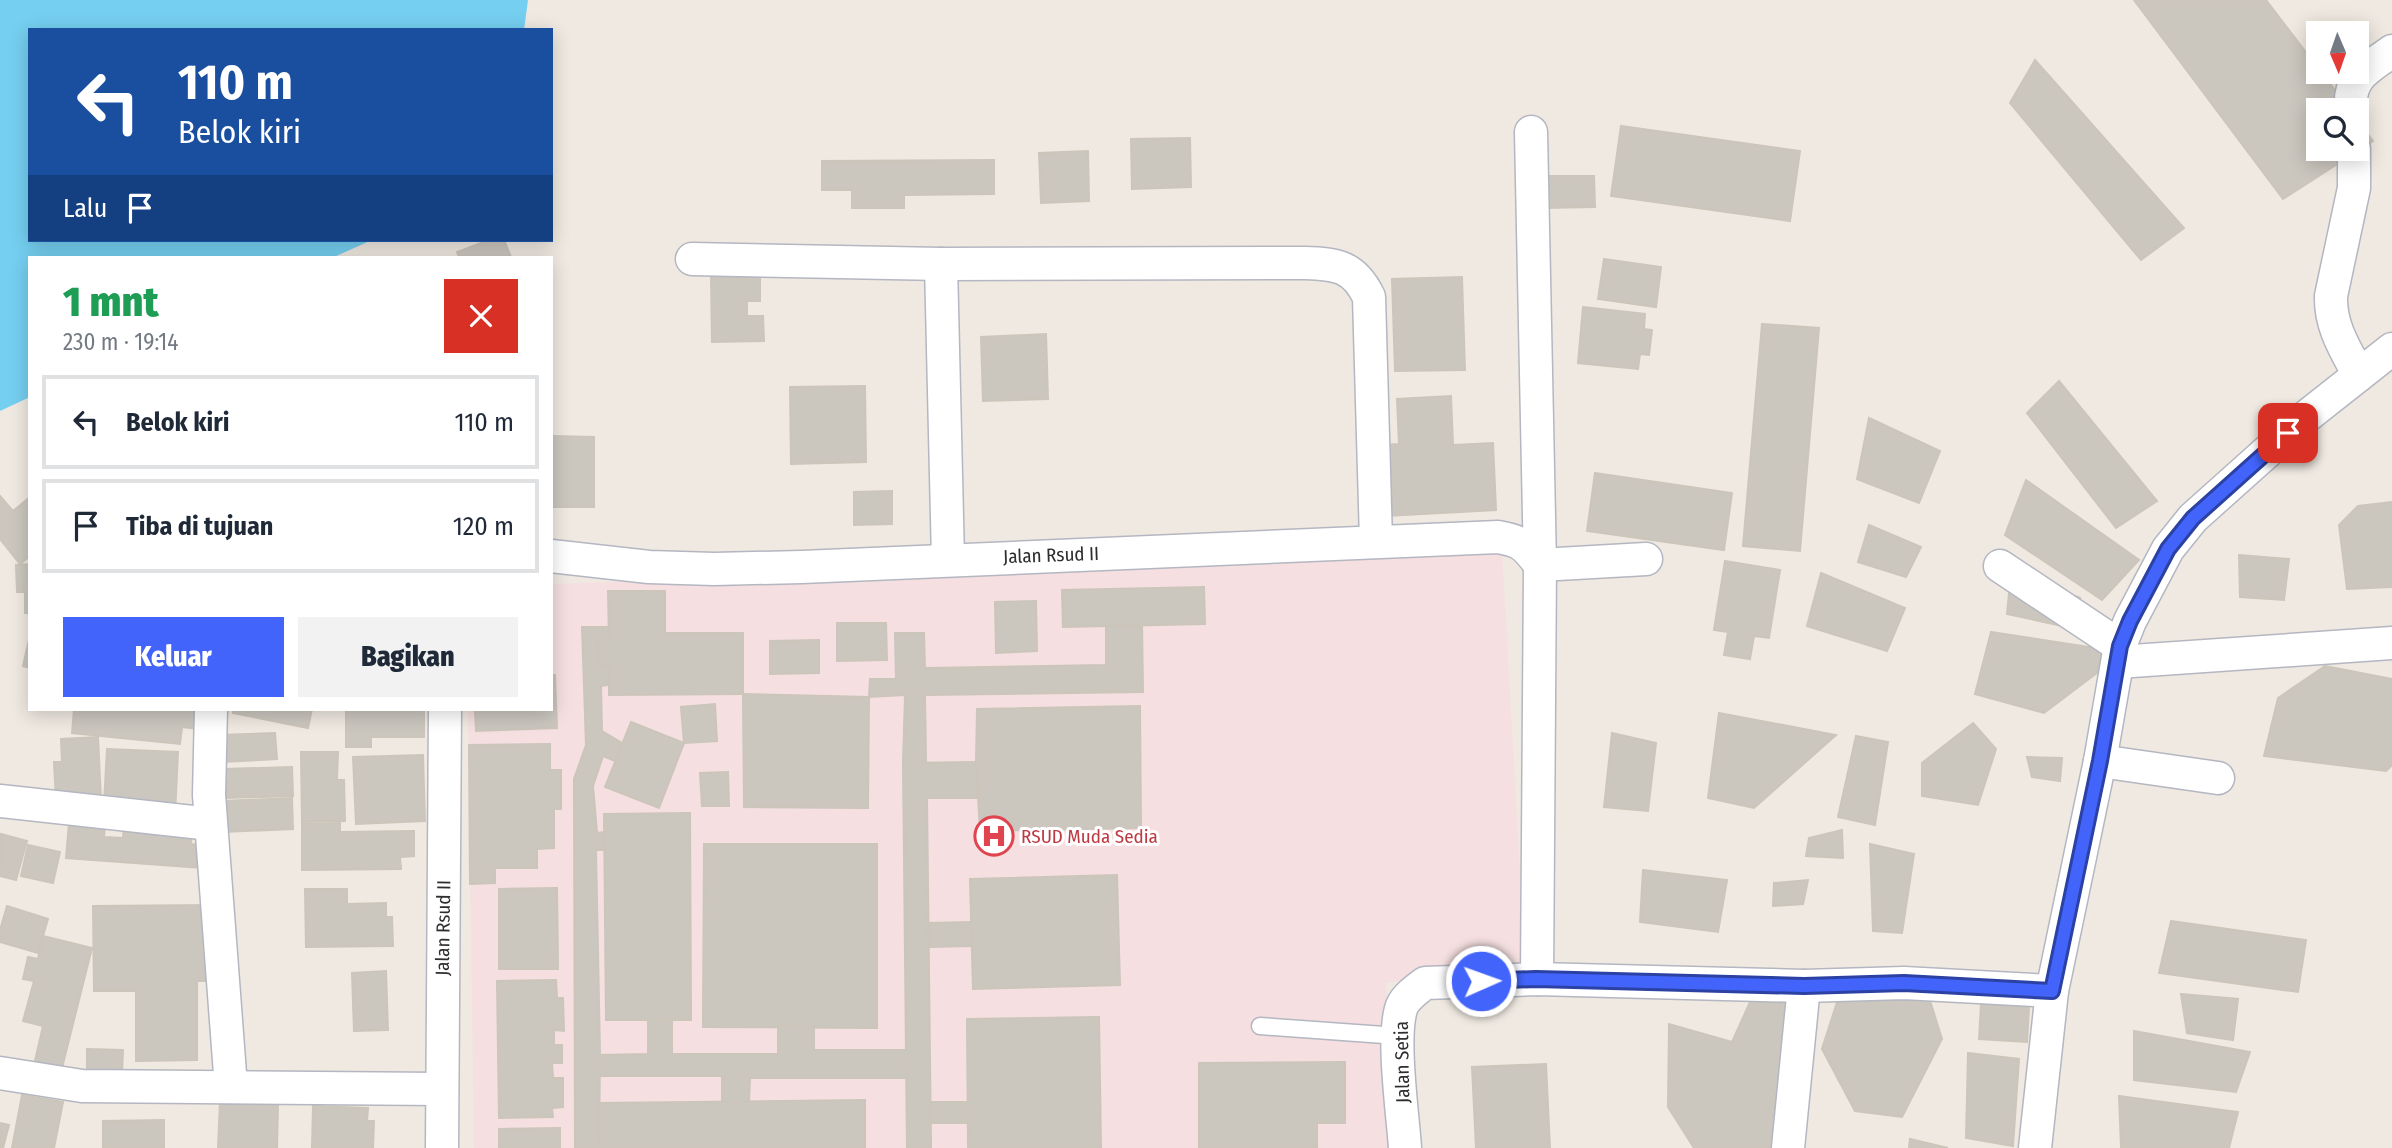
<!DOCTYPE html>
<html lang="id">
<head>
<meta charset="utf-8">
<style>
  body { margin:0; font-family:"Fira Sans Condensed",sans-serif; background:#f2f2f3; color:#1f2937; height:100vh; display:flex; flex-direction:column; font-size:26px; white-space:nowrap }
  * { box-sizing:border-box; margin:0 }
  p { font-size:23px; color:#747a83 }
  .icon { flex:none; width:38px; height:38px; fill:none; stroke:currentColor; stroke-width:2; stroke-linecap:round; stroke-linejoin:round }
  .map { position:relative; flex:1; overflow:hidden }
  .details { position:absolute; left:28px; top:256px; width:525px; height:455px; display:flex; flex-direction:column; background:#fff; border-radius:0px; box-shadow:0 4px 18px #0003 }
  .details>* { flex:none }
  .hud { position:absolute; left:28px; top:28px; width:525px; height:214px; border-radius:0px; box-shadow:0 4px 18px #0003; background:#1a4fa0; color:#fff; overflow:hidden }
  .needle { width:46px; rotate:178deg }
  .fabs { position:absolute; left:2306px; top:21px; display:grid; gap:14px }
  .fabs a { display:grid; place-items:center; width:63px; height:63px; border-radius:0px; background:#fff; box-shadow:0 4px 18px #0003; font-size:35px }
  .pin { position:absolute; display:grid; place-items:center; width:60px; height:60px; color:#fff; margin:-30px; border-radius:14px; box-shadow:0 4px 10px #0006 }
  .me { position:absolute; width:77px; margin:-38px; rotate:88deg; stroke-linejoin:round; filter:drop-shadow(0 0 5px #0008) }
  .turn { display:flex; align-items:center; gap:24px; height:147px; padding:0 35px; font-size:32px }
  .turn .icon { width:91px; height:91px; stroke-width:2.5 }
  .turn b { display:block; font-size:49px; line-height:60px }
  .then { display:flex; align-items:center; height:66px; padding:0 35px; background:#0003; gap:14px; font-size:26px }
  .round { display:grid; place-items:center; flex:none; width:74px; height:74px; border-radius:0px; background:#f2f2f3 }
  .head { display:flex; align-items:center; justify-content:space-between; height:119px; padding:0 35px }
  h1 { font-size:42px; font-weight:800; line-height:52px; color:#1e9e55 }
  .cta { display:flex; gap:14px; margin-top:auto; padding:14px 35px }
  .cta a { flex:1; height:80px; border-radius:0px; background:#4264fb; color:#fff; font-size:28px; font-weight:800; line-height:80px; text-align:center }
  .cta a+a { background:#f2f2f3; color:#1f2937 }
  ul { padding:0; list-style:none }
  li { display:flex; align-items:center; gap:21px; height:94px; margin:0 14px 10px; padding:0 21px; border:4px solid #e0e1e3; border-radius:0px }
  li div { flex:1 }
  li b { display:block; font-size:26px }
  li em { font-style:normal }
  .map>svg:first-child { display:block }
  .medical { fill:#f5dfe0 }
  .water { fill:#75cff0 }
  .building { fill:#cbc7bf; stroke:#cbc5ba; stroke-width:2 }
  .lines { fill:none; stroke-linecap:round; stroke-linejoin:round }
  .service-casing { stroke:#b4b7c1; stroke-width:19 }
  .minor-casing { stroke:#b4b7c1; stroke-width:35 }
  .service { stroke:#fff; stroke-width:16 }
  .minor { stroke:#fff; stroke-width:32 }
  .route-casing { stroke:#2b41a3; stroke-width:18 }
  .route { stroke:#4264fb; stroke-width:12 }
  .labels { text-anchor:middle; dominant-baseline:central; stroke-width:6; stroke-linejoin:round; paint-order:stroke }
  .street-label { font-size:19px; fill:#2e2e2e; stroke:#fff }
  .health-label { font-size:19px; fill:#be3a42; stroke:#fff; text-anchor:start }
</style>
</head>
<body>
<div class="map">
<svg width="2392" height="1148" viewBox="0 0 2392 1148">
  <rect width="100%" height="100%" fill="#efe9e1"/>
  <!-- medical -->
  <path class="medical" d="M1502,549L1525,963L1386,983L1393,1148H474L468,709H551V584Z"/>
  <!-- water -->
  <path class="water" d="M0,0H528L524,30H30V240H372L334,257H30V397L0,411Z"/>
  <!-- building -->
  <g class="building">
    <path d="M2134,0H2266L2350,110H2319V149H2357V120L2373,141L2283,199Z"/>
    <path d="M2035,60L2184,228L2141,260L2010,103Z"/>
    <path d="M1621,126L1800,151L1790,221L1611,196Z"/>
    <path d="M1190,138L1191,187L1132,189L1131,139Z"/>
    <path d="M1088,151L1089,201L1041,203L1039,153Z"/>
    <path d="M994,160V194L904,195V208H852V190H822V161Z"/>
    <path d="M1546,176H1594L1595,207L1546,208Z"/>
    <path d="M489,240H504L511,257H459L457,252Z"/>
    <path d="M1604,259L1661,267L1656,307L1598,299Z"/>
    <path d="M760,273V301H747V316H763L764,341L712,342L711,274Z"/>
    <path d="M1462,277L1465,370L1395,371L1392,279Z"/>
    <path d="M1583,307L1645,314L1644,329L1652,330L1649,355L1640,354L1638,369L1578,363Z"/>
    <path d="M1762,324L1819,328L1800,551L1743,546Z"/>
    <path d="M1046,334L1048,399L983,401L981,337Z"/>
    <path d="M2059,381L2157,501L2116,528L2027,413Z"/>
    <path d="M865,386L866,462L791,464L790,387Z"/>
    <path d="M1451,396L1453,445L1493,443L1496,510L1386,516L1383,445L1399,444L1397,399Z"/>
    <path d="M1869,418L1940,451L1919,503L1857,479Z"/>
    <path d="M552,436L594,437V507H552Z"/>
    <path d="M1595,473L1732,493L1724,550L1587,531Z"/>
    <path d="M2026,480L2139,560L2102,600L2005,535Z"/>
    <path d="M892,491V524L854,525V492Z"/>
    <path d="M0,496L13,511L30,497V556L20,564L0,539Z"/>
    <path d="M2392,502V587L2347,589L2339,525L2358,506Z"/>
    <path d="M1869,525L1921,547L1906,577L1858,562Z"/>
    <path d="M2239,555L2289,559L2284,600L2240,597Z"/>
    <path d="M1725,561L1780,570L1769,638L1754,636L1750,659L1724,655L1728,632L1714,630Z"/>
    <path d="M30,564V613H25V592H17L16,565Z"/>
    <path d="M1821,573L1905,608L1887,651L1807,626Z"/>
    <path d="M2011,573L2080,598L2072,628L2007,614Z"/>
    <path d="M1204,587L1205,624L1063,627L1062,590Z"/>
    <path d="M608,591H665V633H743V694L609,695V665L598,666L597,640H609Z"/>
    <path d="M1036,601L1037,651L996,653L995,602Z"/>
    <path d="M837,623H886L887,660L837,661Z"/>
    <path d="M1142,625L1143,692L925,695L926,763H903L905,695L869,697L870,679H896L895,633H924L925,668L1106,665V626Z"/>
    <path d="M582,627H608L609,640H597L598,666L609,665L608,685L601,686L602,731L622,743L615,761L603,756L593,786L597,833L605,832V850H596L600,1055L599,1148H575L574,779L586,745Z"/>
    <path d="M1991,632L2102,649L2097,673L2044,713L1975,694Z"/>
    <path d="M30,635V668L23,666Z"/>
    <path d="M819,640V673L770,674V641Z"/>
    <path d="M2325,666L2392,679V765L2386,771L2264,756L2278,698Z"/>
    <path d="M551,675H555L557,728L476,731L475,709H551Z"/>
    <path d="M743,694L869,697L868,808L744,807Z"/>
    <path d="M715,704L717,741L684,743L681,707Z"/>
    <path d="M1140,706L1141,828L980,831L976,762L977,709Z"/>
    <path d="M74,709H201L199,729L182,727L180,744L72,733Z"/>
    <path d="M234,709H312L308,728L233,713Z"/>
    <path d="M346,709H424V737H371V747H346Z"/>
    <path d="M1719,713L1836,735L1754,808L1708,798Z"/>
    <path d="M631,722L684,743L659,808L605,787Z"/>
    <path d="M1973,723L1996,749L1978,805L1922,796V763Z"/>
    <path d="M275,733L277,759L223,762L221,735Z"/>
    <path d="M1612,733L1656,743L1648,811L1604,807Z"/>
    <path d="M1856,736L1888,742L1875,825L1838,817Z"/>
    <path d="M98,737L101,800L56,802L54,762H62L61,739Z"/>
    <path d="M550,744V770H561V809H554V848L537,849V868H495V883L470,884L469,745Z"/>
    <path d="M107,749L178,752L175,815L104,804Z"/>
    <path d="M301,752H338L337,780H344L345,821L302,822Z"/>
    <path d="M423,755L425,821L356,824L353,757Z"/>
    <path d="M2027,757L2062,758L2060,781L2032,777Z"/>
    <path d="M976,762L977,798H927L931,1148H907L903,763Z"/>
    <path d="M292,767L293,796L226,798L225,769Z"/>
    <path d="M728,772L729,806H702L700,773Z"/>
    <path d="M292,798L293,829L223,832L222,801Z"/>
    <path d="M70,811L106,814L104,837L123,838L124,823L192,828L191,844L204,845L202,868L66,858Z"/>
    <path d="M690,813L691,1020H606L604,814Z"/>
    <path d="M340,823V832L414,831V856L400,857L401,869L302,870V824Z"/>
    <path d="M1842,830L1843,858L1806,856L1809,838Z"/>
    <path d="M1,834L27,841L16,880L0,876Z"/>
    <path d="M704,844H877V1028L703,1027Z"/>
    <path d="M1870,844L1914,854L1902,933L1873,931Z"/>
    <path d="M28,845L60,852L53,883L21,876Z"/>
    <path d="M1643,870L1727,880L1718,932L1640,922Z"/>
    <path d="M1117,875L1120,985L973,989L970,879Z"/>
    <path d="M1808,880L1803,904L1773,906L1774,883Z"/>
    <path d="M557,888L558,969H499V889Z"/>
    <path d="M305,889H347V904L386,903V917H392L393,946L306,947Z"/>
    <path d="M214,905V981H197V1060L136,1061V991H94L93,906Z"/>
    <path d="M7,906L48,919L38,953L0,942V930Z"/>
    <path d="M2171,921L2306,940L2298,992L2159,973Z"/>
    <path d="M972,922V946L929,947L928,923Z"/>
    <path d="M43,936L92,948L61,1072L34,1065L43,1026L23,1021L34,981L23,979L28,957L38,959Z"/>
    <path d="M386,971L388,1030L354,1031L352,973Z"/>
    <path d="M556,980L557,998H563L564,1031L554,1030V1045H562V1063H552L553,1078H563V1107L552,1108L553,1117L499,1118L497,981Z"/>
    <path d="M1927,991L1942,1039L1902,1117L1855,1111L1822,1049L1839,996Z"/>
    <path d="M1798,993L1770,1148H1694L1668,1107L1669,1024L1732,1042L1751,1000Z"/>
    <path d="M2181,994L2238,999L2233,1040L2187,1033Z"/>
    <path d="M1981,1004L2029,1007L2027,1042L1979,1039Z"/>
    <path d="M1099,1017L1101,1148H968L967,1019Z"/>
    <path d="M648,1020H672V1054H778V1026H814V1050H907V1078H750L749,1102H722V1076H600V1055L648,1054Z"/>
    <path d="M2134,1031L2250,1052L2236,1092L2134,1080Z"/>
    <path d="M87,1049L123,1050L122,1074H87Z"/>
    <path d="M1968,1053L2019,1059L2013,1146L1966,1138Z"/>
    <path d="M1345,1062V1123H1317V1148H1199V1063Z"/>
    <path d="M1546,1064L1550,1148H1476L1472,1067Z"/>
    <path d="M22,1095L63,1102L54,1148H12Z"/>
    <path d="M2119,1096L2238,1112L2229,1148L2121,1147Z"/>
    <path d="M865,1100V1148H599L598,1103Z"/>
    <path d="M220,1102L278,1104L277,1148H218Z"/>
    <rect x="931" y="1102" width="37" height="21"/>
    <path d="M313,1106L368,1108L367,1121H374L373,1148H312Z"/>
    <path d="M164,1120V1148H103V1121Z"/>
    <path d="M0,1123L9,1125L3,1148H0Z"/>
    <path d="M560,1128V1148H499V1129Z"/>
    <path d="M1910,1139L1948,1148H1909Z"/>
  </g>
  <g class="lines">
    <!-- service casing -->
    <g class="service-casing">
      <path id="service" d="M1260,1026L1398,1036"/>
    </g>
    <!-- minor casing -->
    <g class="minor-casing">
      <g id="minor">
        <path d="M2351,110C2348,76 2368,69 2392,51"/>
        <path d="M1531,132L1540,565L1537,979"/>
        <path d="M2354,149V188L2331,296C2330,326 2345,349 2359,375"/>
        <path d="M692,259L941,264L1305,263C1337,264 1354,266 1369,297L1376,541"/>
        <path d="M941,264L948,560"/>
        <path d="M551,556L649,567L714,569L802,567L1498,537C1522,541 1526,546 1540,565"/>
        <path d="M1540,565L1646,559"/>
        <path d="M2000,566L2120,646"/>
        <path d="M2118,662L2392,643"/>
        <path d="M211,709L209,795L231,1087"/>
        <path d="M2100,761L2218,778"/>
        <path d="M0,801L211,824"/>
        <path d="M0,1073L82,1086L441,1089"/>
        <path d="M442,1148L445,709"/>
        <path d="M1405,1148C1403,1115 1391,1035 1402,1006C1406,997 1417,989 1425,983L1537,979L1804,986L1904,983L2052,991"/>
        <path d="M1788,1148L1804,986"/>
        <path d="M2035,1148L2052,991L2100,761L2120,646L2130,621L2168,549L2193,518L2307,416L2392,349"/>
      </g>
    </g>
    <!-- service -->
    <use href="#service" class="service"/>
    <!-- minor -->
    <use href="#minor" class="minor"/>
  </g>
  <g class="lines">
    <!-- route casing -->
    <g class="route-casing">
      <path id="route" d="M1481,981L1536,979L1804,986L1904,983L2052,991L2100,761L2120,646L2130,621L2168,549L2193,518L2288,433"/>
    </g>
    <!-- route -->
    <use href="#route" class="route"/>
  </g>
  <!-- icons -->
  <defs>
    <g id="hospital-ring" transform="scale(2.0125)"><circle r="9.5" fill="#fff" stroke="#e0444e" stroke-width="1.5"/><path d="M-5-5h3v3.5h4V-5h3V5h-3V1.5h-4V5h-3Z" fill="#e0444e"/></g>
  </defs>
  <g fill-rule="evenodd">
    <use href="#hospital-ring" x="994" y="836"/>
  </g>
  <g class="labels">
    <!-- street labels -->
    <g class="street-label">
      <text transform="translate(1051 555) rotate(-2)">Jalan Rsud II</text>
      <text transform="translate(443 928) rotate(-89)">Jalan Rsud II</text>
      <text transform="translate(1402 1062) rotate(-91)">Jalan Setia</text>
    </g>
    <!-- health labels -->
    <g class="health-label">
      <text x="1021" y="836">RSUD Muda Sedia</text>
    </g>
  </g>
</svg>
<div class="fabs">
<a><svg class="needle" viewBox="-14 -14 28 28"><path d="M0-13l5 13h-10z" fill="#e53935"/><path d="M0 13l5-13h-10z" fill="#747a83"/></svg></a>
<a><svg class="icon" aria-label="search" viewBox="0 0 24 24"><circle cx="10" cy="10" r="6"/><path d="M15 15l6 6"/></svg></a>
</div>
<div class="pin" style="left:2288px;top:433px;background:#d93025"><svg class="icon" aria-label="arrive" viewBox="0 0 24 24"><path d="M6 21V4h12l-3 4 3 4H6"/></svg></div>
<svg class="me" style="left:1481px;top:981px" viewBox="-20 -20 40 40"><circle r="17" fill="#4264fb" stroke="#fff" stroke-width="3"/><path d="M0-11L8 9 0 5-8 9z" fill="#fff"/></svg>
<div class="hud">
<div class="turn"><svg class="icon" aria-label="left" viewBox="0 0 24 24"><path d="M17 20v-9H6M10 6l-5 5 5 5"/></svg><div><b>110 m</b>Belok kiri</div></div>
<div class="then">Lalu<svg class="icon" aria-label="arrive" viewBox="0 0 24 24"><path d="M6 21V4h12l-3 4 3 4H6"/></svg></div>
</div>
<section class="details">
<div class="head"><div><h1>1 mnt</h1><p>230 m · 19:14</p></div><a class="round" style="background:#d93025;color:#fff"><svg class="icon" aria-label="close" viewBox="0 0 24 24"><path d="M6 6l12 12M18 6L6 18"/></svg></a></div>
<ul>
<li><svg class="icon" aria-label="left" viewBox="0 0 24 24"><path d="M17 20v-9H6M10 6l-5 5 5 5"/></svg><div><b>Belok kiri</b></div><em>110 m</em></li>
<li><svg class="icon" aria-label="arrive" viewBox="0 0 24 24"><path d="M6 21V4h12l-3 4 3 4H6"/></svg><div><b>Tiba di tujuan</b></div><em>120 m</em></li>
</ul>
<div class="cta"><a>Keluar</a><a>Bagikan</a></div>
</section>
</div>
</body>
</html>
